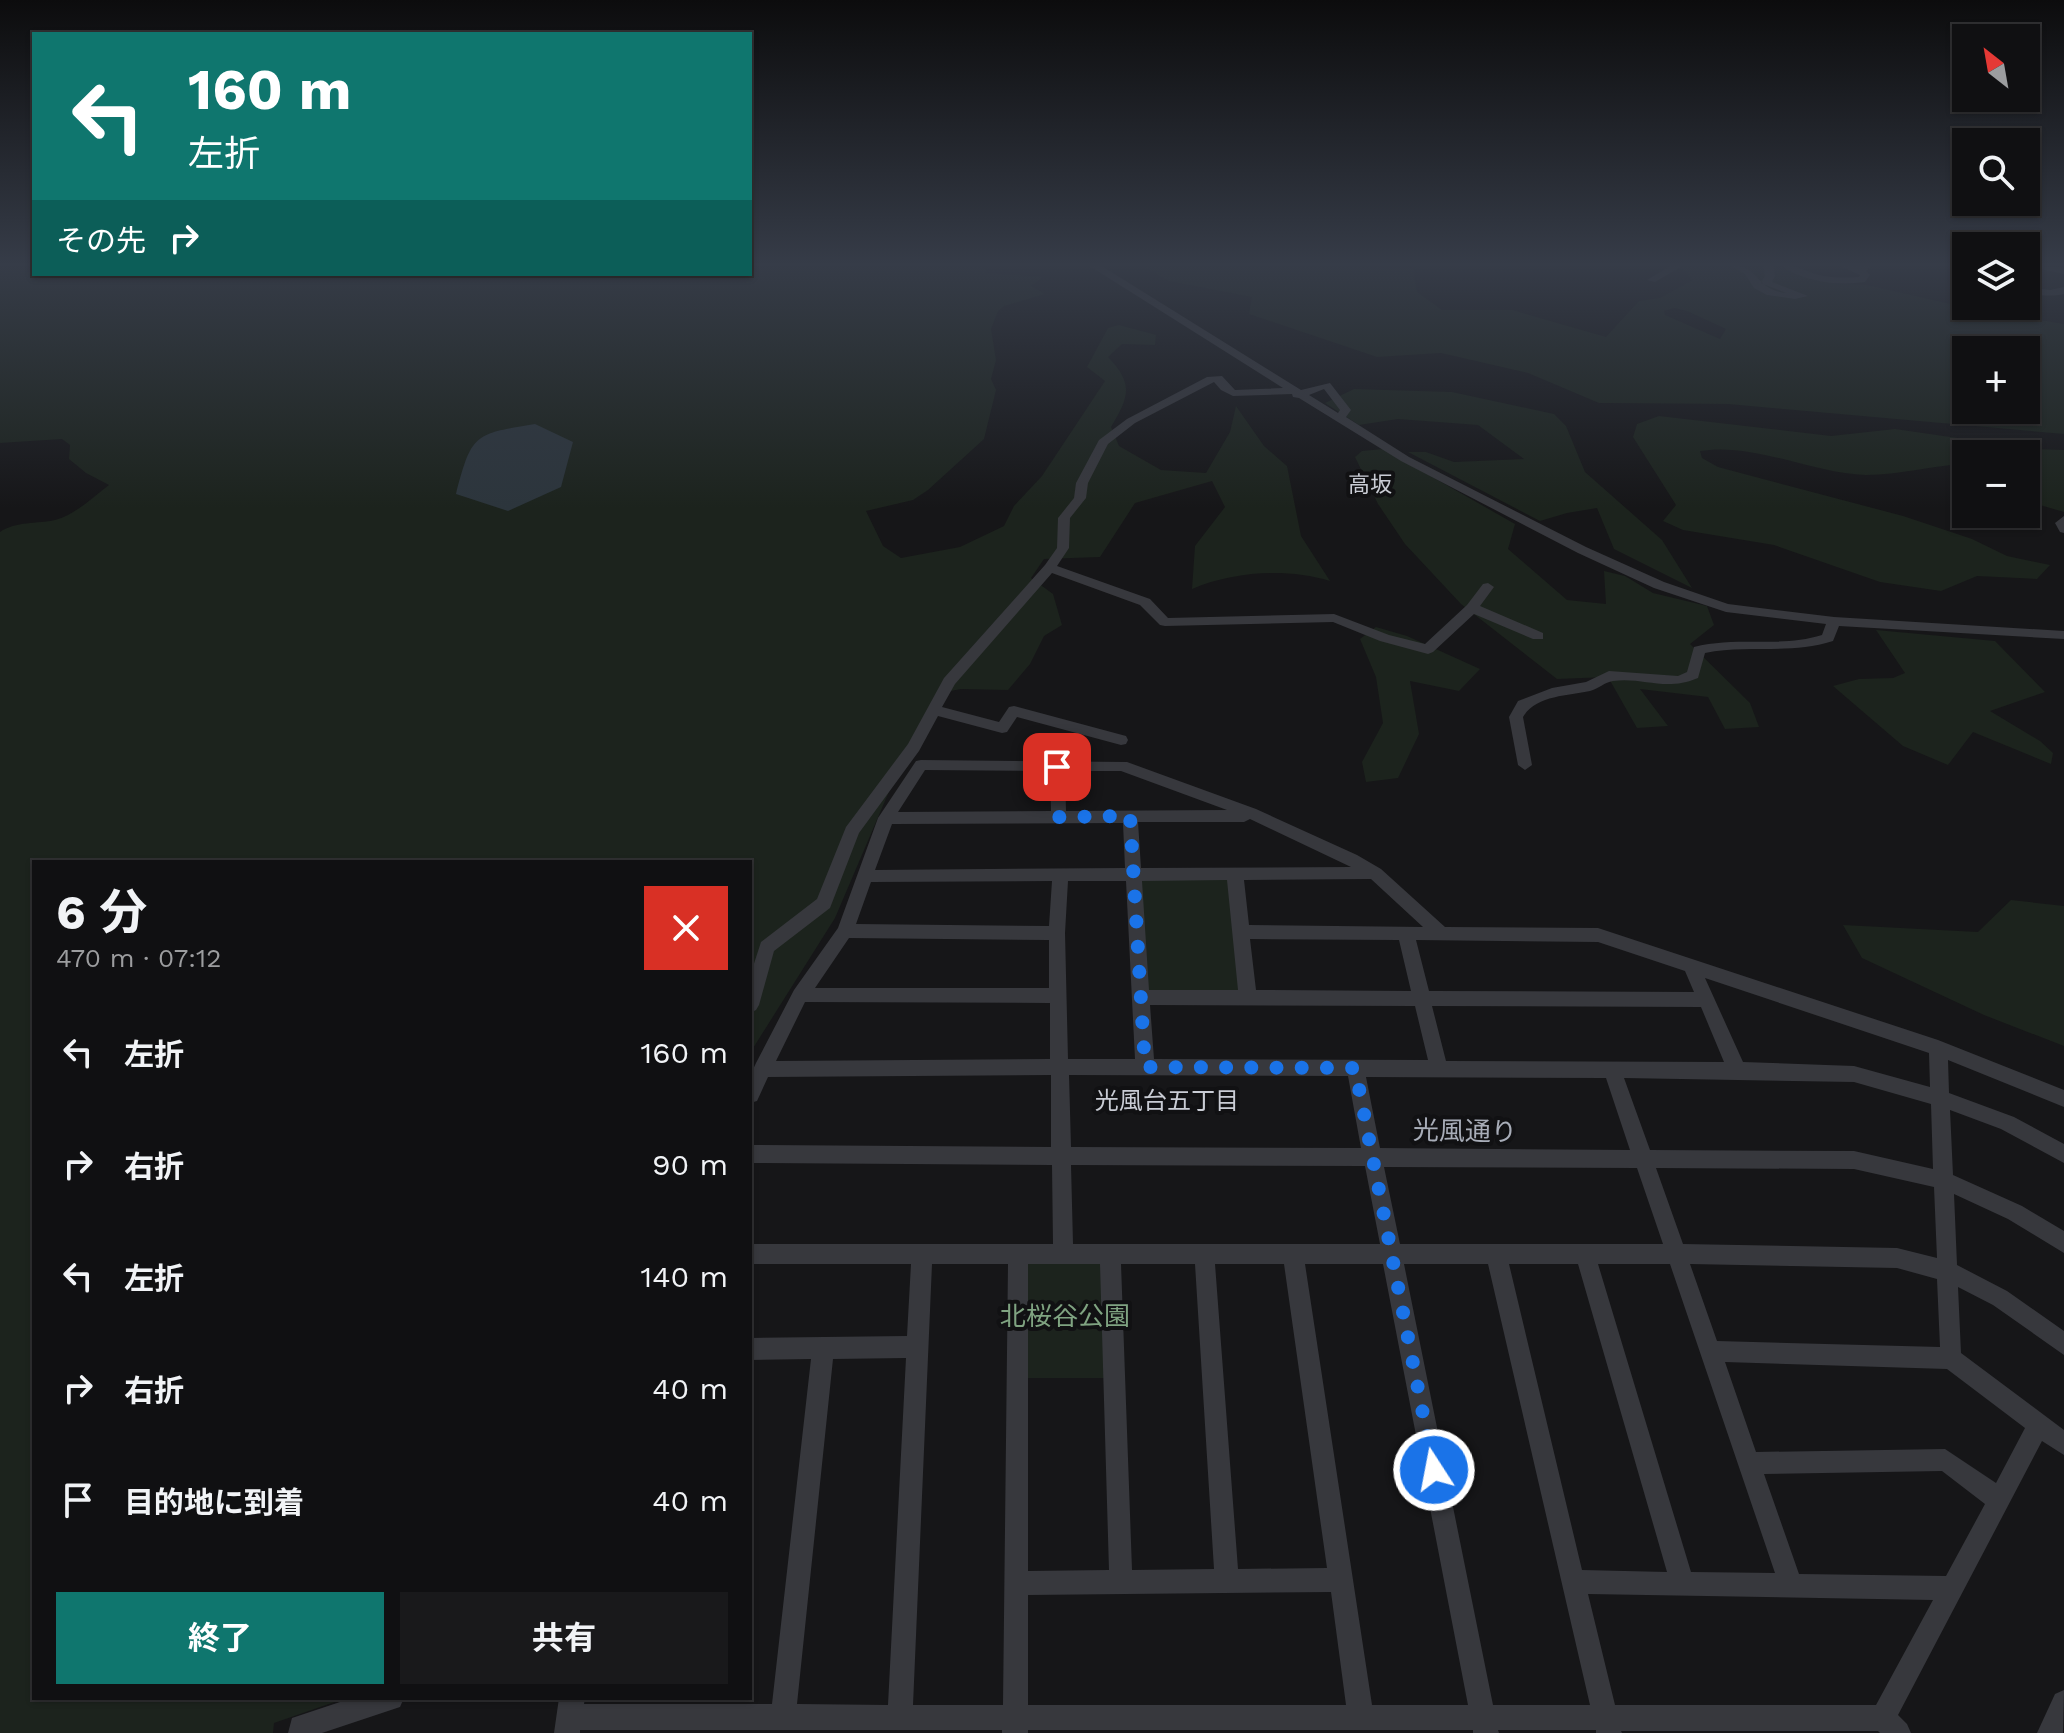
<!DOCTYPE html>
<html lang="ja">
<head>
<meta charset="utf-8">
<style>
  body { margin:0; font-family:"Work Sans","Noto Sans JP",sans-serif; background:#19191b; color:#f1f3f6; height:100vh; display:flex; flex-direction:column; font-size:30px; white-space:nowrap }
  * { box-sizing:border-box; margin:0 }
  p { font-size:26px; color:#9c9d9f }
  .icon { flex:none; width:44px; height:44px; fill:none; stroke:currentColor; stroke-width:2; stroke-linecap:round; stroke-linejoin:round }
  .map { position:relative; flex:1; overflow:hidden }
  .panel { position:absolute; left:32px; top:860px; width:720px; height:840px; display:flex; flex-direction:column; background:#101012; border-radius:0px; box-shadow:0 2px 6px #0004,0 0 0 2px #303032 }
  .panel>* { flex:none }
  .banner { position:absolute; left:32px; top:32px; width:720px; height:244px; border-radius:0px; box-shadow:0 2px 6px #0004,0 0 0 2px #303032; background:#0f766e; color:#fff; overflow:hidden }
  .needle { width:52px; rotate:329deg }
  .buttons { position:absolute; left:1952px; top:24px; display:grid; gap:16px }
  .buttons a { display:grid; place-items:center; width:88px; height:88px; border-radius:0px; background:#101012; box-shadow:0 2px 6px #0004,0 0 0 2px #303032; font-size:40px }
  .pin { position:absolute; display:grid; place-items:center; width:68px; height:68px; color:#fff; margin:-34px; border-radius:16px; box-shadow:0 4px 12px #0006 }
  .me { position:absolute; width:88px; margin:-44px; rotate:349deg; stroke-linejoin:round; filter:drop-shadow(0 0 6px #0008) }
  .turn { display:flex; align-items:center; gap:28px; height:168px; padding:0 24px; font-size:36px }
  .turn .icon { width:104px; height:104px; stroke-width:2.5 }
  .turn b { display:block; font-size:56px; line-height:68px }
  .then { display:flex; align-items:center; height:76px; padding:0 24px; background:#0003; gap:16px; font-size:30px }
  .round { display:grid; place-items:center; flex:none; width:84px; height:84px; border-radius:0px; background:#19191b }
  .head { display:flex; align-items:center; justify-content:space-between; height:136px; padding:0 24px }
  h1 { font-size:48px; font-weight:700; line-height:60px }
  .button { display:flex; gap:16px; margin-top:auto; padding:16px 24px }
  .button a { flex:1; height:92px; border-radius:0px; background:#0f766e; color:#fff; font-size:32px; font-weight:700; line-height:92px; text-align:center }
  .button a+a { background:#19191b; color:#f1f3f6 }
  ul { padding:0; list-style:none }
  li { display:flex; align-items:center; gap:24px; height:112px; padding:0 24px }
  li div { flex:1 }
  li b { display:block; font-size:30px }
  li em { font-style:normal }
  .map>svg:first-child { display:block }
  .green { fill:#1c231d; fill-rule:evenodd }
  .water { fill:#2c353c }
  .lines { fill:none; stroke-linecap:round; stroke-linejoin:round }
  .minor { fill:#37383d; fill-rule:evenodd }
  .route { stroke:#1a73e8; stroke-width:14; stroke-dasharray:0 25.2 }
  .labels { text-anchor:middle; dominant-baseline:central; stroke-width:8; stroke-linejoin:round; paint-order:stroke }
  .far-quarter-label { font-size:22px; fill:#c9ccd4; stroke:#111113 }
  .neighbourhood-label { font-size:24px; fill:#c9ccd4; stroke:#111113 }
  .near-street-label { font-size:26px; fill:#a8adb8; stroke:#111113 }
  .near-park-label { font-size:26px; fill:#7fa381; stroke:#111113 }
</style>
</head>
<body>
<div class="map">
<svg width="2064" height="1733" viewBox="0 0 2064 1733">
  <rect width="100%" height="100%" fill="#161618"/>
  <!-- green -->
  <g class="green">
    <path d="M0,265H34V274H750V265H985L986,273L1043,277L1031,286L1045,294L1004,306L998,311L991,329L996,360L991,379L996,390L984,439L928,490L913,500L866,511L883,546L901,558L960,547L1004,526L1014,506L1042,476L1105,381L1087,367L1108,328L1119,325L1156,335L1155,345L1122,344L1108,357C1134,384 1129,397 1111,427L1119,446L1161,470L1206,473L1230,432L1236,406L1264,446L1287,466L1301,536L1330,581C1287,568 1234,571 1192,589L1195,546L1225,507L1212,481L1135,503L1100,557L1044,559L1031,578L1053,594L1062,625L1044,636L1030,664L1008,690L961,689L940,693L911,740L835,918L750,1053V862H34V1698H346L274,1723L273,1733H0V532C16,521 37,524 55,520C75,515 93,497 109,485L86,473L69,459L70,445L62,439L0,443Z"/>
    <path d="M1141,265L1413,268L1417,292L1442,310H1512L1606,337L1639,301L1660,298L1693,280L1678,265H1795L1836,284L1867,285L1977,310L2064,324V434L1728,404L1599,403L1528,373L1441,353L1377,357L1249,314L1252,297L1169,281ZM1674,308L1687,311L1726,329L1720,339L1665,315L1664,311ZM1966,350H2026V410H1966Z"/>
    <path d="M1354,389L1452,392L1554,414L1566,426L1585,472L1662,540L1692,588L1614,549L1597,508L1567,513L1540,521L1408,452H1426L1454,462L1524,459L1478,425L1398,419L1359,425L1325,403Z"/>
    <path d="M1659,416L1831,436L1895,429L2034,449L2064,450V512L2026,501L2031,489L2026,484V454H1966V464C1933,465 1900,475 1866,475C1814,474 1754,442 1700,451L1702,458L1718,467L1903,516L1972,539L2007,556L2050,565L2037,579L1977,576L1941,591L1880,582L1774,545L1683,530L1663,521L1676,505L1633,437L1637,424Z"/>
    <path d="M1383,449L1515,524L1508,549L1567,600L1606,604L1604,571L1625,576L1653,593L1707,606L1714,625L1690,644L1750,703L1759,727L1725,729L1708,697L1640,689L1668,726L1637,728L1608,677L1557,679L1461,604L1405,544L1378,504L1355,457L1362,451Z"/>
    <path d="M1376,627L1407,636L1480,669L1459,691L1410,681L1419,734L1398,778L1366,782L1362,762L1383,723L1376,677L1360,639Z"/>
    <path d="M1876,630L1995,641L2045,692L1990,711L2040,741L2053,753L2051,764L1973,732L1948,765L1903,746L1833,686L1859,679L1893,678L1905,673Z"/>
    <path d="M1133,874L1235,875L1248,998L1141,997Z"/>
    <path d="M2011,900L2064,906V1046L1984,1015L1862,958L1843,925L1978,932Z"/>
    <path d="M1018,1254H1110L1114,1378H1017Z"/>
  </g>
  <!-- water -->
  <path class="water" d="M535,424L573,442L561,487L508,511L456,494C472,434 473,434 535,424Z"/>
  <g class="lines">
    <!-- minor -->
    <g class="minor">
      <path d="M1088,265H1100L1301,390L1330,383L1351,410L1346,417L1409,457L1586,547L1664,582L1728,604L1834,617L2064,631V639L1839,626L1833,641C1789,655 1748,644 1705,653L1698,678C1665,692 1644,677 1613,681C1605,682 1598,689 1590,691C1568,696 1536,695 1523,717L1532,765L1525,770L1518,765L1509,717L1518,701L1552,688L1586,682L1609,671L1678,676L1687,672L1694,647C1736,636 1781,648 1822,635L1826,624L1726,612L1654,588L1578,553L1401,461L1299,398L1293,397L1292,394L1233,396L1221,390L1214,382L1135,423L1108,444L1088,483L1086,498L1070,518L1069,548L1057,566L1150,599L1168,618L1334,614L1389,635L1425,644L1467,605L1483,584L1488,583L1494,587L1480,606L1543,633V639H1533L1474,614L1433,652L1428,654L1380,641L1333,622L1165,626L1160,625L1140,605L1052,573L955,684L942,707L999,722L1009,707L1014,706L1126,736L1128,740L1126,744L1121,745L1017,717L1007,732L1002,733L938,716L919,751L859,833L830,908L774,951L759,1005L756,1010L750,1013V976L761,942L817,899L846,827L908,744L944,678L1045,565L1057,548L1058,518L1074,498L1076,483L1099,440L1127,419L1207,377L1222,376L1235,390L1283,388ZM1324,389L1340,410L1338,413L1309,395Z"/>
      <path d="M1672,265H1684L1655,282L1647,280Z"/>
      <path d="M1729,265C1761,265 1753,289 1786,293L1761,283L1765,276L1763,265H1773L1775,276L1772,282L1808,296L1795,299L1767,295L1754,288L1745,274Z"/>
      <path d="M1780,265C1795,265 1805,271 1819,275C1832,278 1845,278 1859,277L1860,275L1838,265H1873L1866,271L1870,275L1865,282C1837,286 1804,282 1780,265Z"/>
      <path d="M1950,265L1966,267V274L1952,267Z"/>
      <path d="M2030,265L2064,268V274L2032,267Z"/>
      <path d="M2026,287L2050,290L2064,287V294C2051,297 2039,295 2026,293Z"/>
      <path d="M2064,516V533L2060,532L2055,523Z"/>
      <path d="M921,760L1127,762L1256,809L1357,855L1381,869L1445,927L1598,928L1938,1040L2064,1090V1107L1948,1060L1949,1093L2014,1117L2064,1144V1163L2001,1129L1950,1110L1953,1175L2022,1206L2064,1231V1253L2008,1219L1954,1194L1957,1265L2007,1291L2064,1331V1355L1993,1305L1958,1287L1961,1353L2064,1430V1455L2042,1441L1898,1715L1907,1724L1911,1733H1880L1878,1731H1621L1622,1733H1596V1730H1498L1499,1733H1473V1730H1028V1733H1002V1730H580V1733H554L559,1698H585L584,1704H772L811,1359L750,1360V1338L907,1336L911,1264H750V1244H1053L1052,1165L750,1163V1145L1051,1147V1075L768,1077L757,1101L750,1103V1076L756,1063L794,990L838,928L878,818L916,761ZM925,770L1050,771L1051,811L898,812ZM1065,771H1121L1227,810L1066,811ZM1250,819L1351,867L1141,868L1138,822H1244ZM1123,823L1125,868L875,870L892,824ZM1371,879L1423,927L1249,925L1244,880ZM1227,880L1238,990H1149L1142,881ZM1052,881L1049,926L856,924L871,882ZM1068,881H1126L1135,1059H1068L1065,933ZM849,938L1049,940V988H815ZM1250,939L1399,940L1411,991L1256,990ZM1416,940L1598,942L1685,971L1694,992L1429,991ZM1705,978L1929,1053L1930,1087L1854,1066L1743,1062ZM805,1002L1050,1003V1059L776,1061ZM1150,1005L1415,1006L1428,1060L1154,1059ZM1432,1006L1701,1007L1724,1062L1446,1061ZM1069,1075L1348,1076L1361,1148L1071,1147ZM1366,1077L1606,1078L1630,1150L1380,1148ZM1624,1078L1854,1082L1931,1104L1933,1169L1854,1151L1650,1150ZM1071,1165L1365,1166L1380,1244H1073ZM1384,1167L1637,1168L1663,1244H1400ZM1656,1168L1854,1169L1934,1187L1937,1258L1897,1248L1683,1244ZM932,1264H1008L1003,1705H913ZM1028,1264H1100L1109,1570L1028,1571ZM1121,1264H1195L1214,1569L1132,1570ZM1215,1264H1284L1327,1568L1238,1569ZM1305,1264H1383L1468,1705H1372ZM1404,1264H1488L1590,1705H1493ZM1509,1264H1578L1667,1572L1582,1570ZM1598,1264H1670L1775,1573L1691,1572ZM1690,1264L1897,1268L1937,1279L1940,1347L1717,1341ZM906,1358L888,1705L797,1704L833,1359ZM1725,1362L1947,1369L2025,1428L1996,1483L1945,1449L1756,1452ZM1942,1471L1985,1504L1946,1576L1799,1574L1764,1474ZM1331,1592L1346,1705H1028V1595ZM1588,1594L1933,1600L1876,1705H1615Z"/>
      <path d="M2064,1690L2063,1733H2037L2055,1694Z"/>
      <path d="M352,1698H404L400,1707L322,1733H288L292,1718Z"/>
    </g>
  </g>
  <!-- sky -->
  <linearGradient id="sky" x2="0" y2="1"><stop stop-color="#0c0c0d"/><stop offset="0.52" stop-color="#363c48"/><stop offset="1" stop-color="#363c48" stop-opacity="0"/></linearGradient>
  <rect width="2064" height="508" fill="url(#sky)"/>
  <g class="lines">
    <!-- route -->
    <path class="route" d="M1057,767L1059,817L1130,816L1145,1067L1355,1068L1434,1470"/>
  </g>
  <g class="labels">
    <!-- far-quarter labels -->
    <g class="far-quarter-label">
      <text x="1370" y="484">高坂</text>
    </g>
    <!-- neighbourhood labels -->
    <g class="neighbourhood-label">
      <text x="1167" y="1101">光風台五丁目</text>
    </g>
    <!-- near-street labels -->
    <g class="near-street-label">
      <text transform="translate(1465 1131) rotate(1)">光風通り</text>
    </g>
    <!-- near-park labels -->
    <g class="near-park-label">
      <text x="1065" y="1316">北桜谷公園</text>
    </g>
  </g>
</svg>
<div class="buttons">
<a><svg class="needle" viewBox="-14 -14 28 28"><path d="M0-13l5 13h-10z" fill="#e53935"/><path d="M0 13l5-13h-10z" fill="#9c9d9f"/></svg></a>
<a><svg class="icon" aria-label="search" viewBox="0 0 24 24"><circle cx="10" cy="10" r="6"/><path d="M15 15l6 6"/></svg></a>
<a><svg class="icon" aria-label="layers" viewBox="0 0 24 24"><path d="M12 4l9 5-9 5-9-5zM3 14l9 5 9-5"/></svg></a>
<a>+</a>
<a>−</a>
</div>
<div class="pin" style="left:1057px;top:767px;background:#d93025"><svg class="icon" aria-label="arrive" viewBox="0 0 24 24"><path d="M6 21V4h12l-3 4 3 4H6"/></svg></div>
<svg class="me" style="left:1434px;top:1470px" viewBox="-20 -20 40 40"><circle r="17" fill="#1a73e8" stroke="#fff" stroke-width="3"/><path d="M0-11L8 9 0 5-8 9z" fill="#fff"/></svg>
<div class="banner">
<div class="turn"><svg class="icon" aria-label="left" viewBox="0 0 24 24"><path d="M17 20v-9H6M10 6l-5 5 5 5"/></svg><div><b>160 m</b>左折</div></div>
<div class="then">その先<svg class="icon" aria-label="right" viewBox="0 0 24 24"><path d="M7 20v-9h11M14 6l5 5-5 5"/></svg></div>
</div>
<section class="panel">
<div class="head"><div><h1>6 分</h1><p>470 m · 07:12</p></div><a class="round" style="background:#d93025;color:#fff"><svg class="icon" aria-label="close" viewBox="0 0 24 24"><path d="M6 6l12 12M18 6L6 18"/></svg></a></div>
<ul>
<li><svg class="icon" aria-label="left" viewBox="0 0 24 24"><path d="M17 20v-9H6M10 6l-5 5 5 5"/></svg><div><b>左折</b></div><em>160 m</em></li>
<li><svg class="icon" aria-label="right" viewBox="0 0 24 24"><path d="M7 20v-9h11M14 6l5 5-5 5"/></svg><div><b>右折</b></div><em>90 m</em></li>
<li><svg class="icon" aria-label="left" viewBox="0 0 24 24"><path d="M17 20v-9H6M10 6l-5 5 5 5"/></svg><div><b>左折</b></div><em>140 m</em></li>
<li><svg class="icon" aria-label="right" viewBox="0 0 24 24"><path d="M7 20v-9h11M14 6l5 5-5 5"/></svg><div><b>右折</b></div><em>40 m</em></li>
<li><svg class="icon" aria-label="arrive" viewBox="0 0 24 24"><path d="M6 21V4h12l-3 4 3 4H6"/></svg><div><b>目的地に到着</b></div><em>40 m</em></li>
</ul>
<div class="button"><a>終了</a><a>共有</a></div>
</section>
</div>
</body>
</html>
